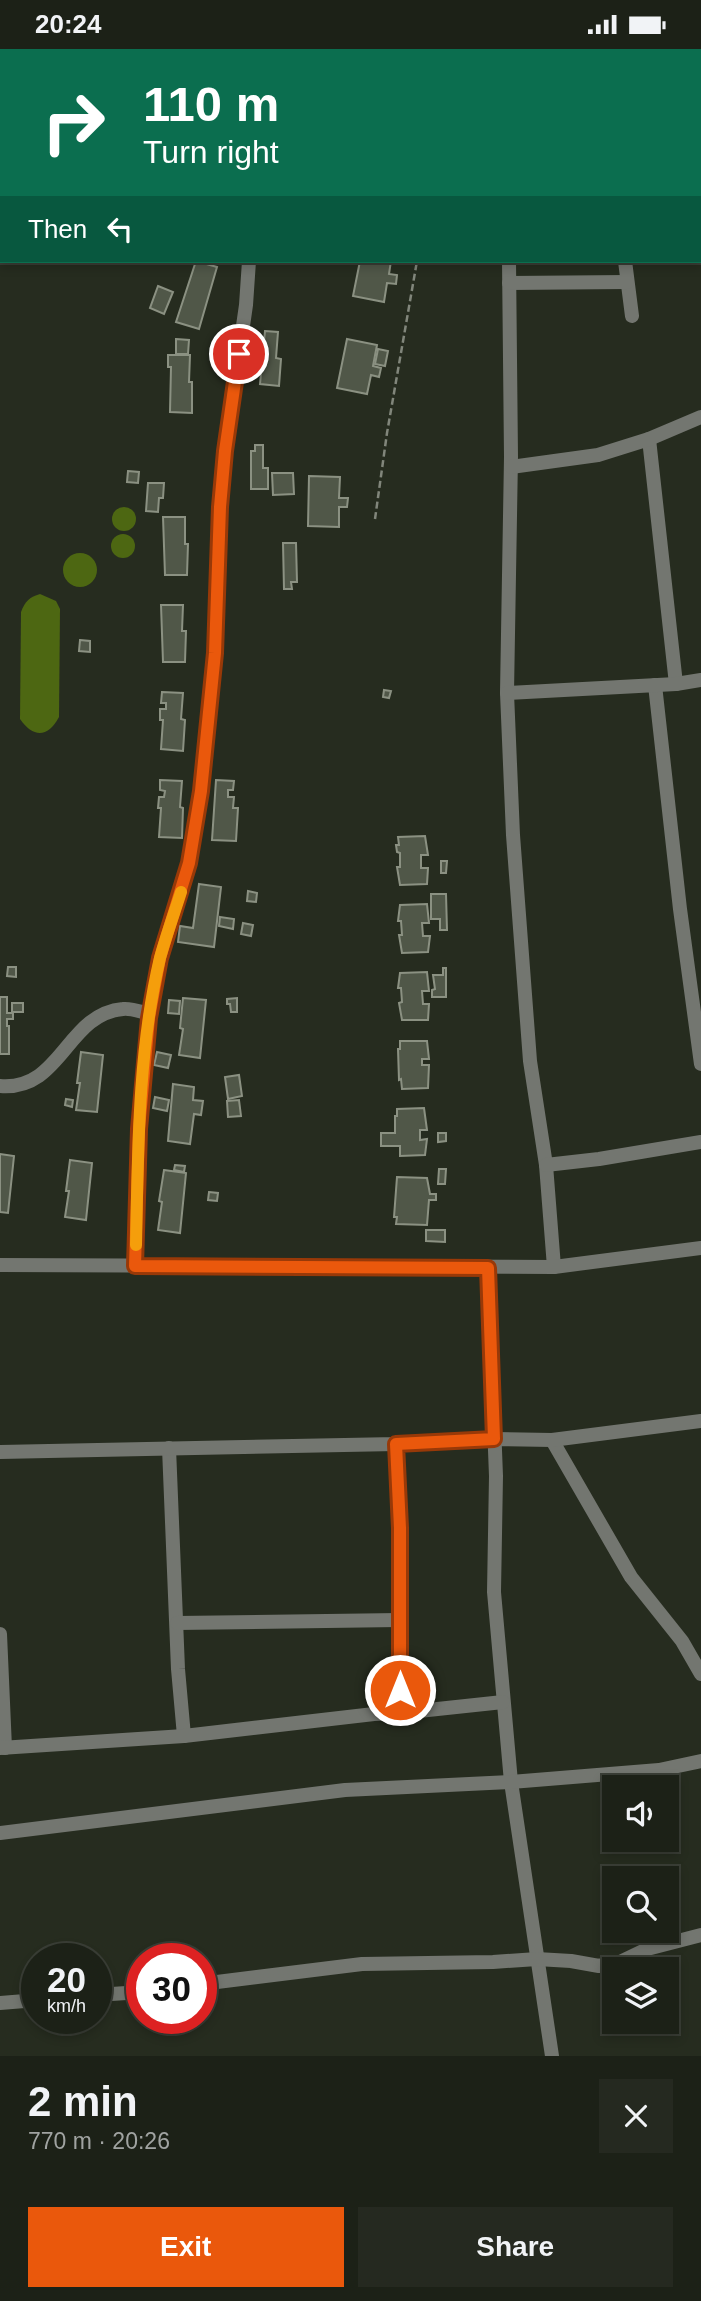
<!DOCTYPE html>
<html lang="en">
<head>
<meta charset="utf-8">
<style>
  body { margin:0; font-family:Arial,sans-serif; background:#252920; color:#f1f3f6; height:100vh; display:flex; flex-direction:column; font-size:26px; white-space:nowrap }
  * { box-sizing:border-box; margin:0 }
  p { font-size:23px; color:#a0a3a1 }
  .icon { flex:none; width:38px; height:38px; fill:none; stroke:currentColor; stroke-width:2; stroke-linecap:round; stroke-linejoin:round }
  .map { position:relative; height:2007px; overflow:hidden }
  .side { display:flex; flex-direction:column; background:#1c2117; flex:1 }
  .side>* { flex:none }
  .guide { position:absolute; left:0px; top:0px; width:702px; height:214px; box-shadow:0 4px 10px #0003,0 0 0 2px #3a3e36; background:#0b6e4f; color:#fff; overflow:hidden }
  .fabs { position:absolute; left:602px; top:1726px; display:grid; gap:14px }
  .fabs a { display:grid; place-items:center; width:77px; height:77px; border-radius:0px; background:#1c2117; box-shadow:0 4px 10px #0003,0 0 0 2px #3a3e36; font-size:35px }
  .speed { position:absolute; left:21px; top:1894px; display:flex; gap:14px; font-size:35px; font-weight:700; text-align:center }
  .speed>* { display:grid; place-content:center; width:91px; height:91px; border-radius:50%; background:#1c2117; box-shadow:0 4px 10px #0003,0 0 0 2px #3a3e36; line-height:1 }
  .speed small { font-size:18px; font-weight:400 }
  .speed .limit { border:10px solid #d22; background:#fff; color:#111 }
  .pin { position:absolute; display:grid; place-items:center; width:60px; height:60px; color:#fff; margin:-30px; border:4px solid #fff; border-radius:50%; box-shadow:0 2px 7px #0007 }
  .me { position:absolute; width:77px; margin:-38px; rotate:0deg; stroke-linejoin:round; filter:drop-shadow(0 0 5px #0008) }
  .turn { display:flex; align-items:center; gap:24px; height:147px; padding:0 28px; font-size:32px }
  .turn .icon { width:91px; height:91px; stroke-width:2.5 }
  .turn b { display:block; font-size:49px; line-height:60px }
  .then { display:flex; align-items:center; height:66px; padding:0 28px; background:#0003; gap:14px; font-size:26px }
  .round { display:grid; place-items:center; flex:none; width:74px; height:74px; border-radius:0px; background:#252920 }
  .headline { display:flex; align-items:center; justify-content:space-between; height:119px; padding:0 28px }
  h1 { font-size:42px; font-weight:600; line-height:52px }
  .action { display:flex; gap:14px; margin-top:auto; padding:14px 28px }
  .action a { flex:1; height:80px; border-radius:0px; background:#ea580c; color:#fff; font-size:28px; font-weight:600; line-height:80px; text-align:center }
  .action a+a { background:#252920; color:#f1f3f6 }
  .status { display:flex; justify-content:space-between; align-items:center; height:49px; padding:0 35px; background:#1c2117; direction:ltr }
  .status svg { height:19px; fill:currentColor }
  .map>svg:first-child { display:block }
  .water { fill:#4d6712 }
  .building { fill:#505748; stroke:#8b9182; stroke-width:2 }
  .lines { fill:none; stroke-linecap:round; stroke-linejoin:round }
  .path { stroke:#81867b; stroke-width:2.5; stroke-dasharray:7 3.5; stroke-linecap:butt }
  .street { stroke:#737670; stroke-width:14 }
  .route-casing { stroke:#983908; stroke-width:18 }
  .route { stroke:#ea580c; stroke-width:12 }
  .slow { stroke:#f59e0b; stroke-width:12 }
</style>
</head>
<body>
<div class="status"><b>20:24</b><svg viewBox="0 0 49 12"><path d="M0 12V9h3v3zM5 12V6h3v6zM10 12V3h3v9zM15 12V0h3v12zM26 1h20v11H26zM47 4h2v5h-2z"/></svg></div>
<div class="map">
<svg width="701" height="2007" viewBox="0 0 701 2007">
  <rect width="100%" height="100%" fill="#262c1f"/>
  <!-- water -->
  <g class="water">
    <circle cx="124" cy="470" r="12"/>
    <circle cx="123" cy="497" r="12"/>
    <circle cx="80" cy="521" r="17"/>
    <path d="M40,545L56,552L60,560L59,668C48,689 33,689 20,670L21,563C25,552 30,548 40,545Z"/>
  </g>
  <!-- building -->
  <g class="building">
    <path d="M196,212L217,218L199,280L176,273Z"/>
    <path d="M360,212H391L389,225L397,226L396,235L387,234L384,253L353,247Z"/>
    <path d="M158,237L173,243L164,265L150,259Z"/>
    <path d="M265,282L278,283L276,309L281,310L279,337L260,335Z"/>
    <path d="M176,290L189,291L188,305H176Z"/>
    <path d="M347,290L377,296L373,317L381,319L379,328L371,326L367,345L337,339Z"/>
    <path d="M378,300L388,302L385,317L375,315Z"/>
    <path d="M168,306H190L189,333H192V364L170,363L171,318H168Z"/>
    <path d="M255,396H263V419H268V440H251V402H255Z"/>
    <path d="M128,422L139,423L138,434L127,433Z"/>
    <path d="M272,424H293L294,445L273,446Z"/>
    <path d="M309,427L340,428L339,449H348L347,458H339V478L308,477Z"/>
    <path d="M148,434H164L163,449H159L158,463L146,462Z"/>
    <path d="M163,468H185V495H188L187,526H165Z"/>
    <path d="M283,494H296L297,533H291L292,540H284Z"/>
    <path d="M161,556H183L182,582H186L185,613H163Z"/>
    <path d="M80,591L90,592V603L79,602Z"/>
    <path d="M384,641L391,642L389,649L383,648Z"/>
    <path d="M162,643L183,644L181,670L185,671L183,702L161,700L163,671H160V660H166V654H161Z"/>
    <path d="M160,731L182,732L180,758L183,759L182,789L159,788L161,759H158L159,748H164L165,742L160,741Z"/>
    <path d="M216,731L234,732L233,741H228V748H234L233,759H238L236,792L212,791Z"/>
    <path d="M425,787L428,806H421V819H428L427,835L400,836L397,818H400V804L397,803L396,796H399L398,788Z"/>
    <path d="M441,812H447L446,824H441Z"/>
    <path d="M199,835L221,838L214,898L178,893L180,877L193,879Z"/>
    <path d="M248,842L257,844L256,853L247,852Z"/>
    <path d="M431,845H446L447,881H440V870H431Z"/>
    <path d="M427,855L429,874H422L423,887H430L428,903L402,904L399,886H402L401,872H398L400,856Z"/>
    <path d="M220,868L234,870L233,880L219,877Z"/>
    <path d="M243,874L253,876L251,887L241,885Z"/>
    <path d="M8,918H16V928L7,927Z"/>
    <path d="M443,919H446V948H432V941L435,940L433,926H443Z"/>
    <path d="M427,923L429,942H422L423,955H429L428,971H402L399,954L402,953L401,939H398L400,924Z"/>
    <path d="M0,948H7V964H13V970H7V977H9V1005H0Z"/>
    <path d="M183,949L206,951L200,1009L179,1006L183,980L180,979Z"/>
    <path d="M237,949V963H231L230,955H227V950Z"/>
    <path d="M169,951L180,952L179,965L168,964Z"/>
    <rect x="12" y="954" width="11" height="9"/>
    <path d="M400,992H427L429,1010H422V1016H429L428,1039L402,1040L401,1030L399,1031L398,1000H400Z"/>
    <path d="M81,1003L103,1006L97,1063L76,1061L80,1034H77Z"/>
    <path d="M157,1003L171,1006L168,1019L154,1016Z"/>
    <path d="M239,1026L242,1047L228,1050L225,1028Z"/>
    <path d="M173,1035L194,1038L193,1051L203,1052L201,1066L194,1065L190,1095L168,1092Z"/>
    <path d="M155,1048L169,1051L167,1062L153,1059Z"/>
    <path d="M66,1050L73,1051L72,1058L65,1056Z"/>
    <path d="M239,1051L241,1067L228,1068L227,1052Z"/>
    <path d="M424,1059L427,1081H420V1091L427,1090L425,1106L400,1107V1097H381V1084H395V1067H397V1060Z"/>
    <path d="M438,1084H446V1092L438,1093Z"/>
    <path d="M0,1105L14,1107L8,1164L0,1163Z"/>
    <path d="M70,1111L92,1114L86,1171L65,1168L69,1142H66Z"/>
    <path d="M175,1116L185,1117L184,1123L174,1121Z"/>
    <path d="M439,1120H446L445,1135H438Z"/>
    <path d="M164,1121L186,1124L180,1184L158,1181L162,1153L159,1152Z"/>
    <path d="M397,1128L427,1129L430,1145H436V1151H429L427,1176L396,1175L397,1168H394Z"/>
    <path d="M209,1143L218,1144L217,1152L208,1151Z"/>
    <path d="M426,1181H445V1193L426,1192Z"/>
  </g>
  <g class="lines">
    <!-- path -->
    <g class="path">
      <path d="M439,2V0"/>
      <path d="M375,470L387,384L417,212"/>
    </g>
    <!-- street -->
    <g class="street">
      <path d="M205,0L206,2"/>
      <path d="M317,2L318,0"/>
      <path d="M508,2V0"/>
      <path d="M0,100L2,98"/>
      <path d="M700,150H701"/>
      <path d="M509,212L511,408L507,644L513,786L530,1012L546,1116L554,1218"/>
      <path d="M625,212L632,267"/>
      <path d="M509,234L627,233"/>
      <path d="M649,390L676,635"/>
      <path d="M511,418L598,406L649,390L701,368"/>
      <path d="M655,636L680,860L701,1015"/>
      <path d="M507,644L676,635L701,631"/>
      <path d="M0,1037C62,1042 66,965 123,960C131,959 142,963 150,965"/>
      <path d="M546,1116L599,1110L701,1093"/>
      <path d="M0,1216L554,1218L701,1199"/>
      <path d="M135,1217L139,1080L149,969L160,909L189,814L201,742L215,604L220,458L225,402L246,256L249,212"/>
      <path d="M488,1219L496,1427L494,1543L511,1733L552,2007"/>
      <path d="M552,1391L631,1528L682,1592L701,1625"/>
      <path d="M396,1395L400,1479V1664"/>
      <path d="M169,1399L178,1620L184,1687"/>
      <path d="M0,1403L396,1395L494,1390L552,1391L701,1372"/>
      <path d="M177,1574L399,1571"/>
      <path d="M0,1585L5,1699"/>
      <path d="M0,1699L184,1687L374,1665L400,1664L503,1653"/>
      <path d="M0,1784L345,1741L511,1733L659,1721L701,1712"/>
      <path d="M201,1935L362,1915L493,1913L537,1910L571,1912L599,1917L620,1913L647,1900L701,1886"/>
      <path d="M96,1946L142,1943"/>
      <path d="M0,1954L37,1951"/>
    </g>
  </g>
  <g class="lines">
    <!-- route casing -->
    <g class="route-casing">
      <path id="route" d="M239,305L225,402L220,458L215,604L201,742L189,814L160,909L149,969L139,1080L135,1217L488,1219L494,1390L396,1395L400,1479V1641"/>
    </g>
    <!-- route -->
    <use href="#route" class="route"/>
    <!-- slow -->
    <path class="slow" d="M136,1196C138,1101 138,1002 160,909C166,887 174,865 181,843"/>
  </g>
</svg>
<div class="fabs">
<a><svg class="icon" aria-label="sound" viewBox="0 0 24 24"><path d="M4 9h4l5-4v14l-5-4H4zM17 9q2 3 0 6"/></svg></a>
<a><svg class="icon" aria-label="search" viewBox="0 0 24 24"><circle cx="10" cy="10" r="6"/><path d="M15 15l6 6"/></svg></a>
<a><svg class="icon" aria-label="layers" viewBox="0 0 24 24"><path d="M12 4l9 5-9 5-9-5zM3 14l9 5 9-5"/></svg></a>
</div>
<div class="speed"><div>20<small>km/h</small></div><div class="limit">30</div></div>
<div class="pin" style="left:239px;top:305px;background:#d93025"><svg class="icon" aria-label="arrive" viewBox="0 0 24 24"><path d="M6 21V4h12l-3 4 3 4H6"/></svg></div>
<svg class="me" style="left:400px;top:1641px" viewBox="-20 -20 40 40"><circle r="17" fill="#ea580c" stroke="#fff" stroke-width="3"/><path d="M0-11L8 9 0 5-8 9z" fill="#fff"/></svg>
<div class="guide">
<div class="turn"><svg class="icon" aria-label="right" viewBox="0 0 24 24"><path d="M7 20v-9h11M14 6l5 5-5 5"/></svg><div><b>110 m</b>Turn right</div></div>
<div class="then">Then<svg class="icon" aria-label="left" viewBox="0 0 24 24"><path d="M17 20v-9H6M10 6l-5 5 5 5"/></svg></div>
</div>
</div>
<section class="side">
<div class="headline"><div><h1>2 min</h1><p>770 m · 20:26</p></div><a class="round"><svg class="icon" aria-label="close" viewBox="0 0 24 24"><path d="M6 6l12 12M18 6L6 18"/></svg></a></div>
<div class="action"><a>Exit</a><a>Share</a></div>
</section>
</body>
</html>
